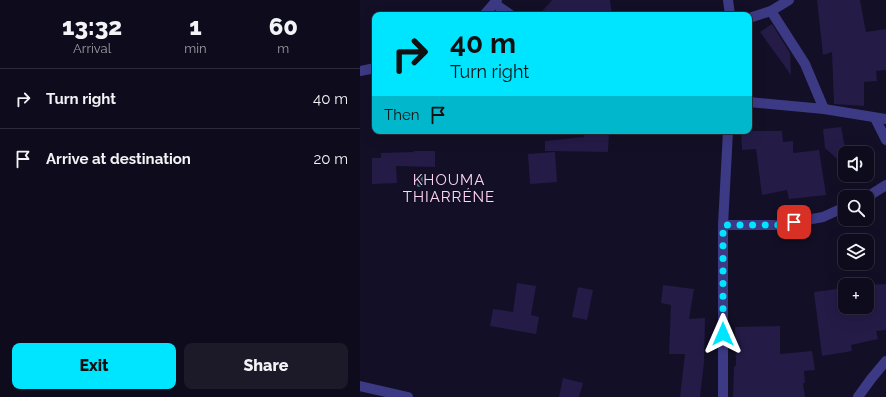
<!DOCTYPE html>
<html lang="en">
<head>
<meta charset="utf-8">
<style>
  body { margin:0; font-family:Raleway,sans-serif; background:#1c1929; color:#f1f3f6; height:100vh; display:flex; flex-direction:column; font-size:15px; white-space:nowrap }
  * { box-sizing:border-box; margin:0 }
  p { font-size:13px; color:#9b9ba3 }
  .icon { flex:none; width:22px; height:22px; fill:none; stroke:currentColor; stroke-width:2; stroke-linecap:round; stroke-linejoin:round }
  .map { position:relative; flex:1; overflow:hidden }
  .details { display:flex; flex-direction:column; background:#0e0b1c; width:360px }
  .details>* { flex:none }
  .guide { position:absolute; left:12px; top:12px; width:380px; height:122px; border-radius:8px; box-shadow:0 4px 16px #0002,0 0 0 1px #2e2b3b; background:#00e5ff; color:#111; overflow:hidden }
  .tools { position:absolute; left:478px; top:146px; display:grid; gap:8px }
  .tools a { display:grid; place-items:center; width:36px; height:36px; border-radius:8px; background:#0e0b1c; box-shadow:0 4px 16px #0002,0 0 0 1px #2e2b3b; font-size:20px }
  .pin { position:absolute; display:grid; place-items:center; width:34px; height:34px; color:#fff; margin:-17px; border-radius:8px; box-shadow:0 2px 6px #0006 }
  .me { position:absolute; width:44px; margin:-22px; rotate:0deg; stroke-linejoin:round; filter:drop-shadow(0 0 3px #0008) }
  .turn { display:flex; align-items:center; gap:14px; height:84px; padding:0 12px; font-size:18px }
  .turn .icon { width:52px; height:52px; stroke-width:2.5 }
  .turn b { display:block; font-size:28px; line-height:34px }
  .then { display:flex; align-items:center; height:38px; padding:0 12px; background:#0003; gap:8px; font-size:15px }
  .eta { display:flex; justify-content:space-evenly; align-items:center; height:68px; text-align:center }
  .eta b { font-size:24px; font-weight:800; line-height:28px }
  .action { display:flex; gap:8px; margin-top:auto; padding:8px 12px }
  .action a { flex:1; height:46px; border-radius:8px; background:#00e5ff; color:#111; font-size:16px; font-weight:800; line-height:46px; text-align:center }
  .action a+a { background:#1c1929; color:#f1f3f6 }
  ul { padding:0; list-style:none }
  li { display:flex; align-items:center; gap:12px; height:60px; padding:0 12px; border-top:1px solid #2e2b3b }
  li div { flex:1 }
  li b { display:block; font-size:15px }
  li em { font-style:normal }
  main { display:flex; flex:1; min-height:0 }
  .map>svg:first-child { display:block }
  .building { fill:#241b47 }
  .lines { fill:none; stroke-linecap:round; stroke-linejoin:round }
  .minor { stroke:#3d3a85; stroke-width:10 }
  .tree { fill:#3d827b }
  .route { stroke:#00e5ff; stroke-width:7; stroke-dasharray:0 12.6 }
  .labels { text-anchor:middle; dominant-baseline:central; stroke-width:4; stroke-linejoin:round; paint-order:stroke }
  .neighbourhood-label { font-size:15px; letter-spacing:1px; fill:#ffd6f0; stroke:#130f26 }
</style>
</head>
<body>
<main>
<section class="details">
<div class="eta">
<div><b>13:32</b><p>Arrival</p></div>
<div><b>1</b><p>min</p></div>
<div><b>60</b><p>m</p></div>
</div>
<ul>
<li><svg class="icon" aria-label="right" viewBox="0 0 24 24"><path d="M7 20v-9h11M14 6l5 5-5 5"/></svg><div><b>Turn right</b></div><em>40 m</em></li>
<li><svg class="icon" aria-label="arrive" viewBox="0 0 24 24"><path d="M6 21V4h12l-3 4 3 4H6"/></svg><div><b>Arrive at destination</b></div><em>20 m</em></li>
</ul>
<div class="action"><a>Exit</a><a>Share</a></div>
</section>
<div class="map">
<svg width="526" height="397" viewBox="0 0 526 397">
  <rect width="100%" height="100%" fill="#130f26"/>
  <!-- building -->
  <g class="building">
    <path d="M192,0H250L252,15H179Z"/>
    <path d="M457,0H500L506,32L526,29V70L516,71L517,81L504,82V106L474,104L472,52L463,55Z"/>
    <path d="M412,24L430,53L431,75L400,32Z"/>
    <path d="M481,127L486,153H485V166L465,148L463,129Z"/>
    <path d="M224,131H249L248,152L185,151V141L224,137Z"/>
    <path d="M381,131H422L423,142L433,141V153L459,150L466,195L429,199L427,190L402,195L396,149L382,150Z"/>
    <path d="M54,151H75V167L36,166L37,183L12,184V158H21V153L54,152Z"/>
    <path d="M195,152L197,182L170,184L168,154Z"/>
    <path d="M157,283L176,286L171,315L179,317L176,334L130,326L133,309L153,312Z"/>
    <path d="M526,284V330L516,331L518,339L491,345L492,351L462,356L454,292L485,288V307H507V285Z"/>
    <path d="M303,285L334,289L329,319L345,318L344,362L340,397H320L325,354H309L311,305L301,303Z"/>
    <path d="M218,287L233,290L227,320L212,317Z"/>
    <path d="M420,326V354L452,351L455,370L444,371L445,383H443L445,397H373L374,366H376L375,327Z"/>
    <path d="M203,378L223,383L219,397H199Z"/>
  </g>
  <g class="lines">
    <!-- minor -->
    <g class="minor">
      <path d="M368,0L370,15"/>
      <path d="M135,4L151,15"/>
      <path d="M411,11L445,64L464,109"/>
      <path d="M124,15L137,0"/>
      <path d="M389,18L411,11L429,0"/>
      <path d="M0,71L15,68"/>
      <path d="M389,102L464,109L526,119"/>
      <path d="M515,118L526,140"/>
      <path d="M507,197L526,185"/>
      <path d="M363,225H419L463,217L485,207"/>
      <path d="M0,386L48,397"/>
      <path d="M363,397V225L368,131"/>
      <path d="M498,397L511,379L526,361"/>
    </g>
  </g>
  <!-- trees -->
  <circle class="tree" cx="60" cy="181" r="6"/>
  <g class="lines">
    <!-- route -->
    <path class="route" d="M363,334V225H419L434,222"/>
  </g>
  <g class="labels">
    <!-- neighbourhood labels -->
    <g class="neighbourhood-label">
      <text x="89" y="180">KHOUMA<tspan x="89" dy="17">THIARRÉNE</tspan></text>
    </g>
  </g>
</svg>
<div class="tools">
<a><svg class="icon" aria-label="sound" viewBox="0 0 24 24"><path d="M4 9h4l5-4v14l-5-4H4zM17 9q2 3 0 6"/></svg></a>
<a><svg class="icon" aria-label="search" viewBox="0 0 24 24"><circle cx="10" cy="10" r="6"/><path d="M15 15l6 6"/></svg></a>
<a><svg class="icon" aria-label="layers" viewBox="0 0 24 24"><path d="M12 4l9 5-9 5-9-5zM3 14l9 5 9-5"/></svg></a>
<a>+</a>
</div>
<div class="pin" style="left:434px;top:222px;background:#d93025"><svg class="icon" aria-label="arrive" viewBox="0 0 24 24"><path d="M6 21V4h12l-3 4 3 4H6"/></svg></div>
<svg class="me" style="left:363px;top:334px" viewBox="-20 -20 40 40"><path d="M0-17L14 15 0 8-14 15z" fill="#00e5ff" stroke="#fff" stroke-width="4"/></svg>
<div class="guide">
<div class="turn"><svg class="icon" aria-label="right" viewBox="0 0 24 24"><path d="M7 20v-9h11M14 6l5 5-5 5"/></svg><div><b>40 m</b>Turn right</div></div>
<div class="then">Then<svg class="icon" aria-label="arrive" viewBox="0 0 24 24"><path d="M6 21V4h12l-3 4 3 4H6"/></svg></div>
</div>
</div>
</main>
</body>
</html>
